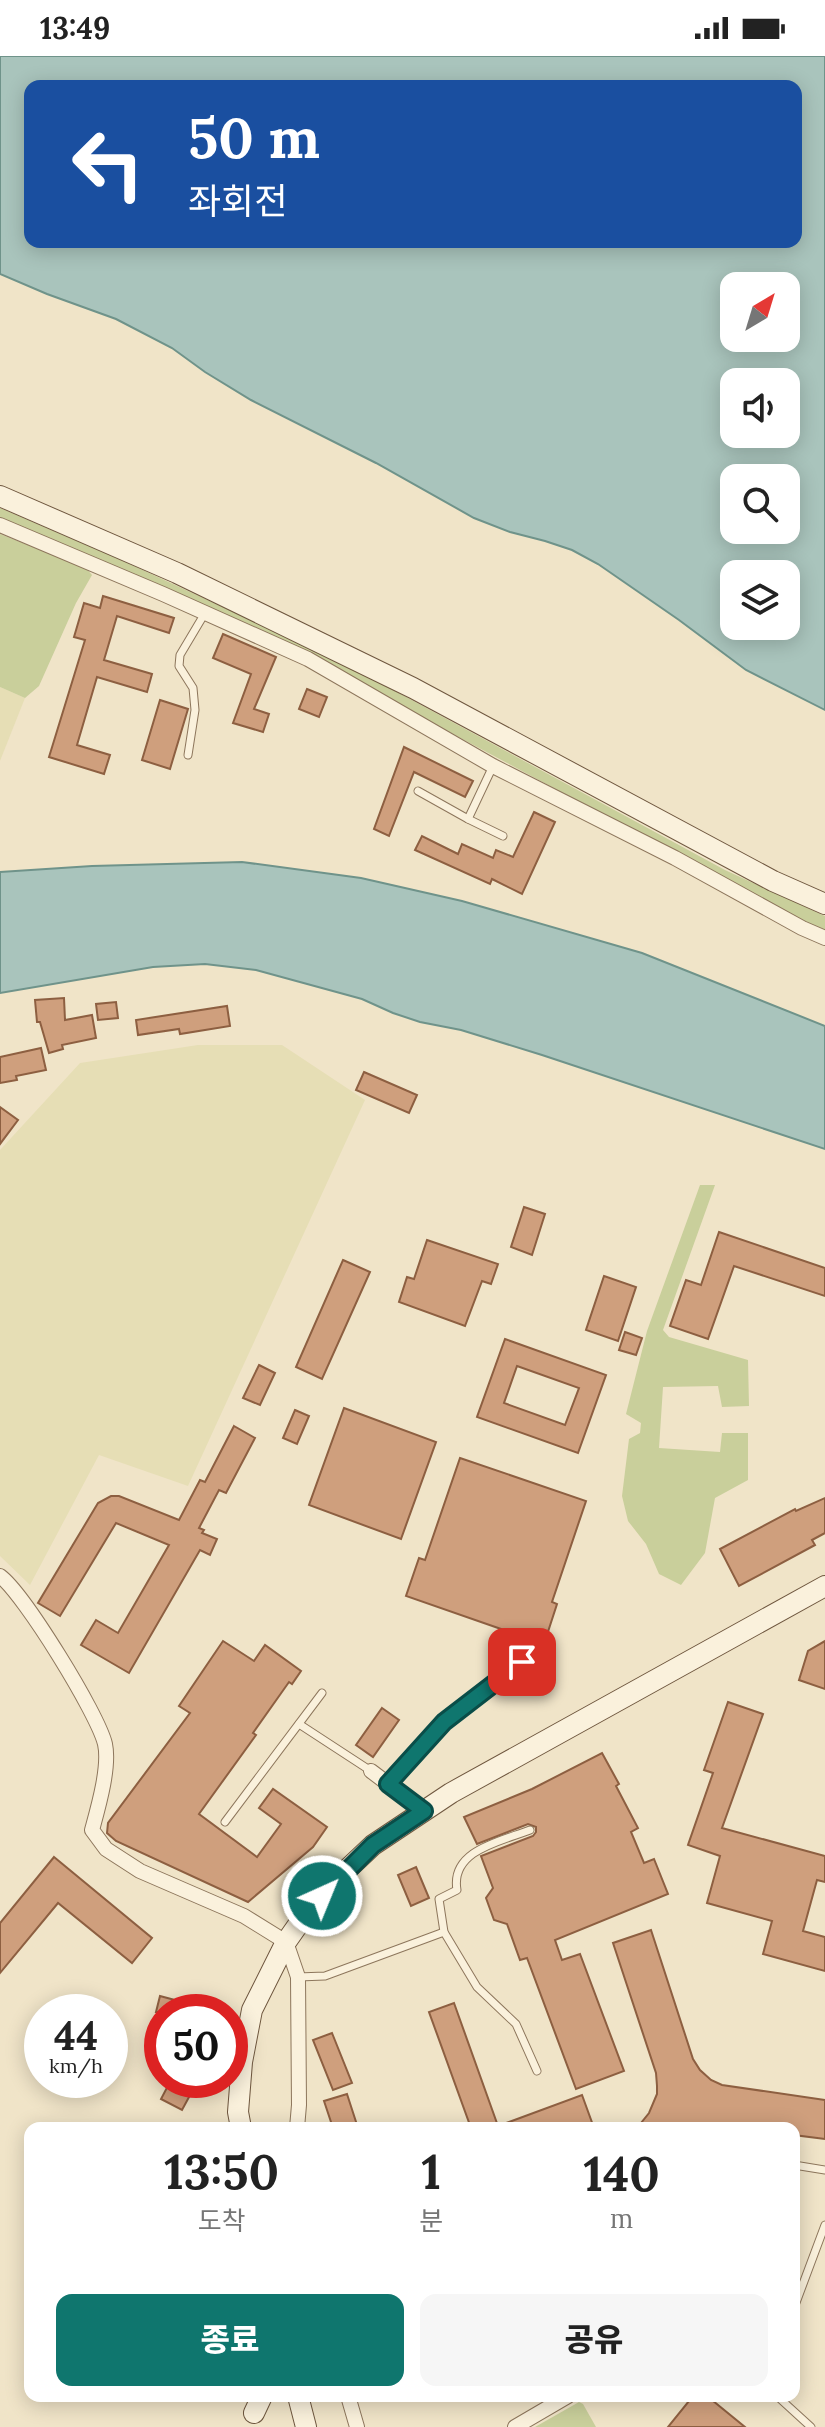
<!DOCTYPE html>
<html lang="ko">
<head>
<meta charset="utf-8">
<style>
  body { margin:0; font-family:Lora,"Noto Sans KR",serif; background:#f6f6f6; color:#222; height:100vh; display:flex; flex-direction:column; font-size:30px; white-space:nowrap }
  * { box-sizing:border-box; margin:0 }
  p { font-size:26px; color:#767676 }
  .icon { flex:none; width:44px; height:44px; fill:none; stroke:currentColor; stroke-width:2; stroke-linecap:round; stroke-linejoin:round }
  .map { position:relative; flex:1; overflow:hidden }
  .details { position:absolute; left:24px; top:2066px; width:776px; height:280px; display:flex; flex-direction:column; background:#fff; border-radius:16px; box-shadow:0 4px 20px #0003 }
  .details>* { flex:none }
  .guide { position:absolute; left:24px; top:24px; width:778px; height:168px; border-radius:16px; box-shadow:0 4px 20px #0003; background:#1a4fa0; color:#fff; overflow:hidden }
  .needle { width:52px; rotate:38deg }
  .controls { position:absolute; left:720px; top:216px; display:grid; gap:16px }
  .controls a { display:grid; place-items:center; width:80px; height:80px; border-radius:16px; background:#fff; box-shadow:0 4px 20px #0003; font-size:40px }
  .speed { position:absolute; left:24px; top:1938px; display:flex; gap:16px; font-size:40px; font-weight:700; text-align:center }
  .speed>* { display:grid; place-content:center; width:104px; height:104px; border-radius:50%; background:#fff; box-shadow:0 4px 20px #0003; line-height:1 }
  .speed small { font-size:20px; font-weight:400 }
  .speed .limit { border:12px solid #d22; background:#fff; color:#111 }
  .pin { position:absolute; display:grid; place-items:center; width:68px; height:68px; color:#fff; margin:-34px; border-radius:16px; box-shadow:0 4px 12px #0006 }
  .me { position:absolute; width:88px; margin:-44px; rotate:44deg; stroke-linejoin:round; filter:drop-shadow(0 0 6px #0008) }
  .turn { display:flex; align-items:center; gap:28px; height:168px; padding:0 32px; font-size:36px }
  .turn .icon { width:104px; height:104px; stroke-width:2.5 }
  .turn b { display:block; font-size:56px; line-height:68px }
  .eta { display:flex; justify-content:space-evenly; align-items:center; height:136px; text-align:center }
  .eta b { font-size:48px; font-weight:800; line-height:56px }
  .action { display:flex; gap:16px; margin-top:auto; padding:16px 32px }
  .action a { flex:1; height:92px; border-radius:16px; background:#0f766e; color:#fff; font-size:32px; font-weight:800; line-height:92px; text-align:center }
  .action a+a { background:#f6f6f6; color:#222 }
  .status { display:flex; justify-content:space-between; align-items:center; height:56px; padding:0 40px; background:#fff; direction:ltr }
  .status svg { height:22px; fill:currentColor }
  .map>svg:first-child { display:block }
  .farmland { fill:#e6deb5 }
  .green { fill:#c9cf9b }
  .water { fill:#a9c4bc; stroke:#6f938a; stroke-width:2; fill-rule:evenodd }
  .building { fill:#cf9f7d; stroke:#8d5f41; stroke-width:2; fill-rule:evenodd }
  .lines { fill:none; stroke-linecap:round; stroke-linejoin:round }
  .lane-casing { stroke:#8d765c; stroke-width:9 }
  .street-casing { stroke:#8d765c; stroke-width:16 }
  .secondary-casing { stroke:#6f573f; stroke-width:22 }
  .lane { stroke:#faf1dc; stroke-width:7 }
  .street { stroke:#faf1dc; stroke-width:14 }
  .secondary { stroke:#faf1dc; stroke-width:20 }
  .route-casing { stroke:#0a4d48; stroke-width:20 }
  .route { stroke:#0f766e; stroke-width:14 }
</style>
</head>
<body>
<div class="status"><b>13:49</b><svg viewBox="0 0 49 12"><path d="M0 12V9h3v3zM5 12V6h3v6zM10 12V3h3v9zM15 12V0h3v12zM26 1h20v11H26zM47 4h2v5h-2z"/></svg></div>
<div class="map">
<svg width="825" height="2371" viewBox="0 0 825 2371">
  <rect width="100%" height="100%" fill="#f0e4c8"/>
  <!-- farmland -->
  <g class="farmland">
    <path d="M0,631L25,642L0,705Z"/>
    <path d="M198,989H282L365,1044L188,1430L99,1399L30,1529L0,1500V1094L80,1007Z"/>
  </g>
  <!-- green -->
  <g class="green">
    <path d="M0,452L119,503L283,579L397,636L725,814L825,860V876L770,851L701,811L328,611L0,465Z"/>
    <path d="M0,478L86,512L92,519L76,547L39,630L25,642L0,631Z"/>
    <path d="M700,1129H715L663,1274L669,1281L748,1304L749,1350L722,1351L718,1330L663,1331L659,1392L720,1396L722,1377H748V1424L715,1442L705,1497L681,1529L659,1518L646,1488L628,1465L622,1440L629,1383L640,1377L641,1367L626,1358L647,1275Z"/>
    <path d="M579,2346L583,2348L596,2371H535Z"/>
  </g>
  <!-- water -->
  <g class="water">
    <path d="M0,0H825V654L746,614L679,564L598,508L572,494L545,485L510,476L474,462L376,407L251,344L205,316L172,292L116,263L47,238L0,218ZM30,30H796V186H30ZM734,230H786V282H734ZM734,326H786V378H734ZM734,422H786V474H734ZM734,518H786V570H734Z"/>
    <path d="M242,806L361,822L462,845L642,897L825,970V1093L542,999L461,974L420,966L393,957L362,943L256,914L205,908L153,911L0,937V816L92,810Z"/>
  </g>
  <!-- building -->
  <g class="building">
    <path d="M103,540L174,562L169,577L117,560L104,604L152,618L147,636L97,621L77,689L110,699L104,718L49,701L85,584L74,581L84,547L100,552Z"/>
    <path d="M223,578L276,601L254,653L269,658L263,676L233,667L251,618L213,602Z"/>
    <path d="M307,633L327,641L319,661L299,653Z"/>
    <path d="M160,644L188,653L170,713L142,704Z"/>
    <path d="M404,691L473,725L465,741L414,716L389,780L374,773Z"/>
    <path d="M534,756L555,766L522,838L492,823L490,828L415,794L422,780L458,798L462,788L493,802L496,794L513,801Z"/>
    <path d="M64,942L65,964L92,959L96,982L62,989L63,993L49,997L40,966H37L35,944Z"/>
    <path d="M116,946L118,962L98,964L96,948Z"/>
    <path d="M227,950L230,970L180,978L179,973L138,979L136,964Z"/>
    <path d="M41,992L46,1014L16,1020L17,1024L0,1027V1001Z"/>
    <path d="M364,1016L417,1039L409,1057L356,1034Z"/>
    <path d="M0,1051L18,1064L0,1088Z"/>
    <path d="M524,1151L545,1158L532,1199L511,1191Z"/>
    <path d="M719,1176L825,1212V1240L734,1210L708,1283L670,1270L686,1224L701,1229Z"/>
    <path d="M427,1184L498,1208L491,1228L482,1225L465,1270L399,1246L407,1221L414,1223Z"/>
    <path d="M343,1204L370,1216L322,1323L296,1311Z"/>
    <path d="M604,1220L636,1231L618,1285L586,1274Z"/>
    <path d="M625,1276L642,1282L636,1299L619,1294Z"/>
    <path d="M505,1283L606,1319L578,1397L477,1361ZM517,1310L579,1332L565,1369L504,1347Z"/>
    <path d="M259,1309L275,1317L260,1349L243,1342Z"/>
    <path d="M344,1352L436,1386L401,1483L309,1449Z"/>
    <path d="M295,1354L309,1360L297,1388L283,1382Z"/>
    <path d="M234,1370L255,1382L226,1437L219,1434L199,1472L204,1474L202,1477L217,1483L210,1499L200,1494L129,1617L81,1589L96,1564L118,1577L169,1489L116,1467L60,1560L38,1547L98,1447L111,1440H119L179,1464L200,1424L205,1426Z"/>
    <path d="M460,1402L586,1445L552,1546L557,1548L544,1588L406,1540L419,1502L425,1504Z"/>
    <path d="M825,1442V1477L812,1484L815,1489L739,1530L720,1493L795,1453L796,1455Z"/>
    <path d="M223,1585L254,1605L265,1589L301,1615L292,1628L289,1626L253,1677L256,1679L199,1758L257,1801L281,1768L259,1752L273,1733L327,1771L313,1791L248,1846L116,1785L107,1777L108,1767L190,1657L179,1650Z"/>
    <path d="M825,1585V1633L799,1624L808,1595Z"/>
    <path d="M728,1646L763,1658L722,1772L825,1800V1826L817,1824L803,1875L825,1881V1915L763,1898L772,1865L707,1847L720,1800L688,1789L713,1717L704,1714Z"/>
    <path d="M382,1652L399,1664L373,1701L356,1689Z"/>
    <path d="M602,1697L619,1728L616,1730L638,1772L631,1776L644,1807L654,1803L668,1838L555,1884L562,1904L580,1898L624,2015L576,2033L527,1902L520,1904L507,1868L494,1864L486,1842L493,1832L481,1800L533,1780L536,1776V1771L528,1768L477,1788L464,1761L532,1733Z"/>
    <path d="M54,1801L152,1882L132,1907L58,1847L0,1917V1867Z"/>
    <path d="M416,1811L429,1842L411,1850L398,1819Z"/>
    <path d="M651,1874L693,2003L700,2014L711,2024L722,2029L825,2044V2083L794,2079V2072H749L716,2067L693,2072H637L649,2057L657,2038V2030L656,2017L613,1887Z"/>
    <path d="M160,1940L201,1951L200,1956H156Z"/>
    <path d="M454,1947L498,2070L582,2039L594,2072H471L429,1956Z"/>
    <path d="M332,1977L352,2027L333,2034L313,1984Z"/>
    <path d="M171,2024H188L185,2031L190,2033L186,2039L189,2041L182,2054L161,2043Z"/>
    <path d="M347,2038L358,2072H333L324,2045Z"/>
    <path d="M693,2340H707L745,2371H668Z"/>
  </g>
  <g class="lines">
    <!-- lane casing -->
    <g class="lane-casing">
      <g id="lane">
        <path d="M188,699L195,654L193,632L179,610L180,599L205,557"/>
        <path d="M418,735L468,763L503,780"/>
        <path d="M468,763L493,710"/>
        <path d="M299,1668L371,1715"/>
        <path d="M225,1766L322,1637"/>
        <path d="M530,1774C502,1785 450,1794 457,1834L439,1843L444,1876L477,1931L516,1968L537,2015"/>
        <path d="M298,1921L325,1920L444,1876"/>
        <path d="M794,2109L825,2114"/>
        <path d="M794,2252L825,2169"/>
        <path d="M777,2340L811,2371"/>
      </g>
    </g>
    <!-- street casing -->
    <g class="street-casing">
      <g id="street">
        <path d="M0,469L163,538L308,603L493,710L675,802L802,872L825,882"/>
        <path d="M0,1520C24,1538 98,1658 105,1688C110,1711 98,1752 92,1774L106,1793L140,1815L244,1860L286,1886L298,1921L299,2049L297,2072"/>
        <path d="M371,1715L424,1755"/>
        <path d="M388,1728L444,1666L522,1606"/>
        <path d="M348,2340L357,2371"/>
        <path d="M515,2371L568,2340"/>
      </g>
    </g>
    <!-- secondary casing -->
    <g class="secondary-casing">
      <g id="secondary">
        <path d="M0,440L177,517L413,632L773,825L825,848"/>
        <path d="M241,2072L238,2056L242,2006L252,1954L286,1886L307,1856L336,1824L373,1789L451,1737L825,1530"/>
        <path d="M298,2340L306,2371"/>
        <path d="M254,2357L262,2340"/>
      </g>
    </g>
    <!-- lane -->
    <use href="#lane" class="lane"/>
    <!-- street -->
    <use href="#street" class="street"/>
    <!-- secondary -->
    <use href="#secondary" class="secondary"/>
  </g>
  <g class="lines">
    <!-- route casing -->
    <g class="route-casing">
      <path id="route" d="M322,1840L373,1789L424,1755L388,1728L444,1666L522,1606"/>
    </g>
    <!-- route -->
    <use href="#route" class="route"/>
  </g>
</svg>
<div class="controls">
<a><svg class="needle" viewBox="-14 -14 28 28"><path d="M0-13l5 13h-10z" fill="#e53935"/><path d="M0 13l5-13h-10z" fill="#767676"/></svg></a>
<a><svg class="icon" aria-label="sound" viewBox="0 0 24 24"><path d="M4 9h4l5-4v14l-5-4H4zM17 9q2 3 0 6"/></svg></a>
<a><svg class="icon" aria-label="search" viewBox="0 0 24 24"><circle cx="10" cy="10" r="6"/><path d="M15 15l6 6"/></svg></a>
<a><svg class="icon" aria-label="layers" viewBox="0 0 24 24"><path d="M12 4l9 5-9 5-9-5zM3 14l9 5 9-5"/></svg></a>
</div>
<div class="speed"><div>44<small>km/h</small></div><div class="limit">50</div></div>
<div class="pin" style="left:522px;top:1606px;background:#d93025"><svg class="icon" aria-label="arrive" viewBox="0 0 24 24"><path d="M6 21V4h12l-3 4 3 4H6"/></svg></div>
<svg class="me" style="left:322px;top:1840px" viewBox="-20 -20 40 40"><circle r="17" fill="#0f766e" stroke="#fff" stroke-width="3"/><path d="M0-11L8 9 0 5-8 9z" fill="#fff"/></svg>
<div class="guide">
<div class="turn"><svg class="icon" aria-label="left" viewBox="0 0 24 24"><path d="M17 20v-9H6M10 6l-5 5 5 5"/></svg><div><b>50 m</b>좌회전</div></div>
</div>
<section class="details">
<div class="eta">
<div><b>13:50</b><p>도착</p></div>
<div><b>1</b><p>분</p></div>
<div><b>140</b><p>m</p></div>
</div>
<div class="action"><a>종료</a><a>공유</a></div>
</section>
</div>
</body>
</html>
